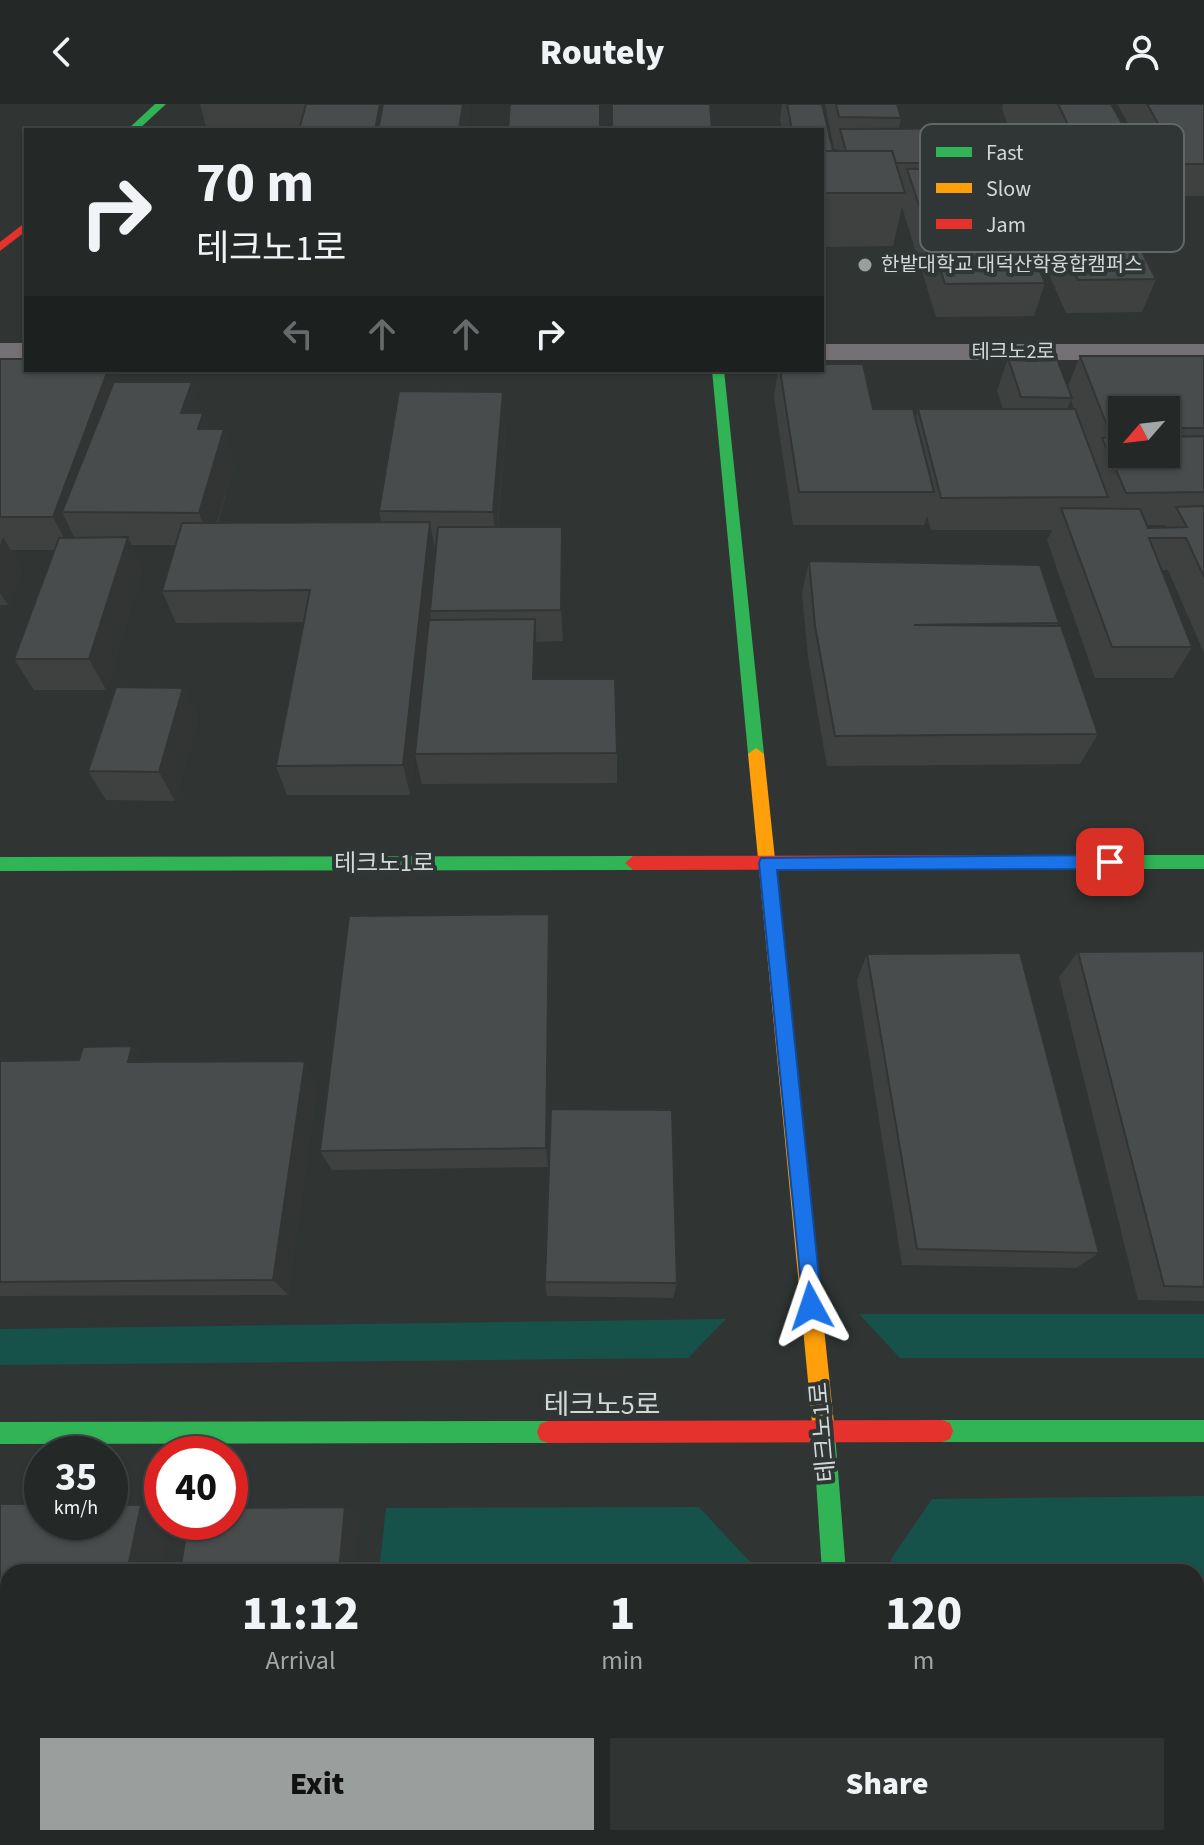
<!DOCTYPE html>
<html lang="en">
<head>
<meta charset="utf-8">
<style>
  body { margin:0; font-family:"Source Sans 3","Noto Sans KR",sans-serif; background:#303433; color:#f1f3f6; height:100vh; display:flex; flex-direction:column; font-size:30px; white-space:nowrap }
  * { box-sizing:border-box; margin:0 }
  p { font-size:26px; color:#a3a6a7 }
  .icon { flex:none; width:44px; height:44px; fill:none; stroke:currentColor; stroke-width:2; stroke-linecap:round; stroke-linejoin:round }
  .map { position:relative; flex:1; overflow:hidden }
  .drawer { position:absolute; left:0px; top:1460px; width:1204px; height:282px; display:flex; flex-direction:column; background:#242827; border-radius:24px 24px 0 0; box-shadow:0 2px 6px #0004,0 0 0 2px #414444 }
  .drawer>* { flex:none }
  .banner { position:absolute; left:24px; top:24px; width:800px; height:244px; border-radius:0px; box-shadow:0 2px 6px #0004,0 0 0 2px #414444; background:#242827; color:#f1f3f6; overflow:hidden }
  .needle { width:52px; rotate:242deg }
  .buttons { position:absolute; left:1108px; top:292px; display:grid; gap:16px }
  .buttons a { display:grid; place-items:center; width:72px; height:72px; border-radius:0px; background:#242827; box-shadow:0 2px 6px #0004,0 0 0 2px #414444; font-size:40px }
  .speed { position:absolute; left:24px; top:1332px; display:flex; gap:16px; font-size:40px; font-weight:700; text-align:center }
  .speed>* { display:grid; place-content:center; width:104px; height:104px; border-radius:50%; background:#242827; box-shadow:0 2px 6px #0004,0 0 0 2px #414444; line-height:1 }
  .speed small { font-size:20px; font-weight:400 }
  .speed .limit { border:12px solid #d22; background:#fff; color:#111 }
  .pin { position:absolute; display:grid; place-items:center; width:68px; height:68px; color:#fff; margin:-34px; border-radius:16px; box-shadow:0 4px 12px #0006 }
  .me { position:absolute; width:88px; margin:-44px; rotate:355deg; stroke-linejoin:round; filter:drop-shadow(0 0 6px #0008) }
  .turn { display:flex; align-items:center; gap:28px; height:168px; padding:0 40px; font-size:36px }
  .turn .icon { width:104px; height:104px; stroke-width:2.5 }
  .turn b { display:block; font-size:56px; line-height:68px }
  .lanes { display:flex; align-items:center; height:76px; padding:0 40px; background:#0003; justify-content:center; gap:40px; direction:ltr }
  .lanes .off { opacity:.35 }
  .eta { display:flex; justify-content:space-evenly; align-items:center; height:136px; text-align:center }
  .eta b { font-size:48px; font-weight:800; line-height:56px }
  .cta { display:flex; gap:16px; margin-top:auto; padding:16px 40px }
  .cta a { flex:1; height:92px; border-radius:0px; background:#9a9f9e; color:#111; font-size:32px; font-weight:800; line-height:92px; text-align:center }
  .cta a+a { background:#303433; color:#f1f3f6 }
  header { display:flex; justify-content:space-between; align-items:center; height:104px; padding:0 40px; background:#242827; font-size:36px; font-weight:800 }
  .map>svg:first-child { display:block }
  .green { fill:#16524a }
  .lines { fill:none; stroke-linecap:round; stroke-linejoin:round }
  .street { fill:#757073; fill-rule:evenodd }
  .fast { fill:#30b455; fill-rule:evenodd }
  .slow { fill:#ff9f0a; fill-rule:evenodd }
  .jam { fill:#e5322d; fill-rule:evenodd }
  .wall { fill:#3f4141; fill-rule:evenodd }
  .shaded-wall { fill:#333535 }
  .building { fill:#494c4c; stroke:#333535; stroke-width:2 }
  .route { fill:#1a73e8; stroke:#114b97; stroke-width:2 }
  .poi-dot { fill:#9a9f9e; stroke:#2f3635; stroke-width:3 }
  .labels { text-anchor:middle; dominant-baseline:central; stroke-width:8; stroke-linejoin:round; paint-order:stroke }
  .far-poi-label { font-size:20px; fill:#d3d8d7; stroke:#2f3635; text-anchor:start }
  .far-street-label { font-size:20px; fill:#d3d8d7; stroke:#2f3635 }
  .street-label { font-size:24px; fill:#d3d8d7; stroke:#2f3635 }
  .near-street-label { font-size:28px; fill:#d3d8d7; stroke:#2f3635 }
  .key { fill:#2f3635; stroke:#606766; stroke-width:2 }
  .key-label { font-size:22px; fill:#d3d8d7 }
</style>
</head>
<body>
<header><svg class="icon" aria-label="back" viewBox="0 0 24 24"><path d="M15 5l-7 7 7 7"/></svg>Routely<svg class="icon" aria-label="person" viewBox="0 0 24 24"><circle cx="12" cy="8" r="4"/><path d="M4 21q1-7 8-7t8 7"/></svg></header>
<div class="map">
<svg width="1204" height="1741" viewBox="0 0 1204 1741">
  <rect width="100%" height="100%" fill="#303534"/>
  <!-- green -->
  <g class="green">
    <path d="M859,1210H1204V1254H900Z"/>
    <path d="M726,1215L688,1254L0,1261V1225Z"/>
    <path d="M1204,1392V1741H925L924,1734H1196V1468H893L891,1455L932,1395Z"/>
    <path d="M699,1403L752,1460L753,1468H379L386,1404Z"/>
    <path d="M0,1682H8V1734H770V1741H0Z"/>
  </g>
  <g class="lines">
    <!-- street -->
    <g class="street">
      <rect x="0" y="239" width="26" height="16"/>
      <rect x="822" y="240" width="382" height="16"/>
      <rect x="824" y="1734" width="58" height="7"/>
    </g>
    <!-- fast -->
    <g class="fast">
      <path d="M155,0H166L138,26H127Z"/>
      <path d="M712,266H724L764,650L756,656L748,650Z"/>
      <path d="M1006,751H1204V765H1006L998,758Z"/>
      <path d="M633,752L641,759L633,766L0,767V753Z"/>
      <path d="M942,1316H1204V1338H942L934,1335L931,1327L934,1319Z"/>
      <path d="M548,1317L556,1320L559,1328L556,1336L548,1339L0,1340V1318Z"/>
      <path d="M824,1318L832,1321L835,1329L846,1468H822L813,1329L816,1321Z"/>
    </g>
    <!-- slow -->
    <path class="slow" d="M756,644L764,650L835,1329L832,1337L824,1340L816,1337L813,1329L748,650Z"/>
    <!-- jam -->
    <g class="jam">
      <path d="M26,118V127L0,147V138Z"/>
      <path d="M1006,751L1014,758L1006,765L633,766L625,759L633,752Z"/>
      <path d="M942,1316L950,1319L953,1327L950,1335L942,1338L548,1339L540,1336L537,1328L540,1320L548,1317Z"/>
    </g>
  </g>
  <!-- wall -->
  <g class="wall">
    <path d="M200,0H470L466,26H207Z"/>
    <path d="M782,0H822L833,47H836L837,45H834L825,0H897L901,14L899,25L1009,24L1002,5L1003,0H1111L1124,23H1130L1117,0H1204V92L1113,93L1156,175L1142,208L1066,209L1021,107L1025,92H1009L1045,179L1034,212L936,213L902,103L893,142L822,143V26H782L780,16Z"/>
    <path d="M1080,252H1204V549L1168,466H1162L1192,543L1173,574H1095L1047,436L1052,426H931L927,412L924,421H793L774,293L778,266H822L873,305L916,313L918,305H1003L997,287L1008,254L1068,282ZM1071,296L1074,305H1067ZM1122,306H1166V350H1122ZM1147,421H1166L1165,423L1148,424Z"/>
    <path d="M0,255L26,266H117L121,278L203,309L208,325L234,358L218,419L381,418L379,407L506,321L498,423H562L563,537L536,538V575L617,649V679L422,680L415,650L431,516L430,503L410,691H287L276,662L303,518L176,519L162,487L175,441H131L142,466L106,586H34L14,555L55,446H11L22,465L8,501H0Z"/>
    <path d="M809,457L1059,519L1057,522L1098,630L1080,660L827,662L808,553L802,489Z"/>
    <path d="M183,584L198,614L175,697L106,696L88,667Z"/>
    <path d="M551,837L548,1063L332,1066L320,1047Z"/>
    <path d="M1204,847V1197L1138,1196L1059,873L1078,848Z"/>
    <path d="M867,850L1099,1149L1076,1164L902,1161L857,876Z"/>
    <path d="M132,942L145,958L317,979L288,1191L0,1192V957L79,956Z"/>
    <path d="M545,1178L677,1179L673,1194L547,1192Z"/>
  </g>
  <!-- shaded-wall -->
  <g class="shaded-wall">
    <path d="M380,0H390L386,26H375Z"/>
    <path d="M463,0H470L466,26H459Z"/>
    <path d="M108,266H117L125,287L62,408L74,433L70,446L53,413Z"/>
    <path d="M192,278L203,311V309L214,342L181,309Z"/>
    <path d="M503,288L506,321L496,440L493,408Z"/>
    <path d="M224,325L234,358L211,441L199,409Z"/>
    <path d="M430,418L436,451L410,691L403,661Z"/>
    <path d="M562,423L563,455V537L561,506Z"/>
    <path d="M3,433L22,465L8,501L0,489V441Z"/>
    <path d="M128,433L142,466L106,586L89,555Z"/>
    <path d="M535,515L537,547L536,606L533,575Z"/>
    <path d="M183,584L198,614L175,697L159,668Z"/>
    <path d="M549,810L551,837L548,1063L546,1044Z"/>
    <path d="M132,942L151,965L128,958Z"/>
    <path d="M305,957L317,979L288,1191L273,1176Z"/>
    <path d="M141,1401L162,1405V1418H168L159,1468H127Z"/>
    <path d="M345,1403L361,1408L356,1468H339Z"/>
  </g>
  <!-- building -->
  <g class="building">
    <path d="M306,0H380L375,26H299Z"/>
    <path d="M383,0H463L459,26H378Z"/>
    <path d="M510,0H600V26H508Z"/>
    <path d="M612,0H710L712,26H612Z"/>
    <path d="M787,0H822L833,47H822V26H792Z"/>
    <path d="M836,0H897L901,14L839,13Z"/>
    <path d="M1058,0H1111L1124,23H1160L1147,0H1204V60H1087Z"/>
    <path d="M1060,24L1077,59H896L892,47H846L840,25Z"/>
    <path d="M822,47H892L905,89H822Z"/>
    <path d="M997,64L1045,179L945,180L907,65Z"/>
    <path d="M1103,73L1156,175L1078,176L1031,74Z"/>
    <path d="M1080,252H1204V324H1166V306H1122V324H1108Z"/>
    <path d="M1008,254L1057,255L1072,294L1021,293Z"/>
    <path d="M0,255H26V266H108L53,413H0Z"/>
    <path d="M822,260H863L873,305H913L934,388H799L780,266H822Z"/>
    <path d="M114,278H192L181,309H203L198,325H224L199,409L62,408Z"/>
    <path d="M399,287L503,288L493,408L379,407Z"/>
    <path d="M918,305H1075L1108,393L941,394Z"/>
    <path d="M1204,332V388L1126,389L1102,334L1122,333V350H1166V333Z"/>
    <path d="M1204,402V473L1186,434H1149L1192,543H1112L1061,404L1140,405L1148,424L1187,423L1176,403Z"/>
    <path d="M430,418L403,661L276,662L310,486L162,487L182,419Z"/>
    <path d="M438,423H562L561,506L430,507Z"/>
    <path d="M128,433L89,555H14L59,434Z"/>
    <path d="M809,457L1040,461L1059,519L914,521L1061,522L1098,630L835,632L815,522Z"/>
    <path d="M535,515L533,575H615L617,649L415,650L429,516Z"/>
    <path d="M116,583L183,584L159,668L88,667Z"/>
    <path d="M549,810L546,1044L320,1047L349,812Z"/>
    <path d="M1204,847V1183L1164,1182L1078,848Z"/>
    <path d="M1020,849L1099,1149L917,1145L867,850Z"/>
    <path d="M132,942L128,958L305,957L273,1176L0,1178V957L79,956L83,943Z"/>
    <path d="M551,1005L672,1006L677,1179L545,1178Z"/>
    <path d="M0,1400H42V1418H110V1401H141L127,1468H8V1660H0Z"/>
    <path d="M345,1403L339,1468H180L188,1418H230V1404Z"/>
  </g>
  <!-- route -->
  <path class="route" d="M1110,751L1119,758L1110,765L777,766L822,1202L819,1210L811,1213L804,1210L759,759L761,754Z"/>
  <!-- markers -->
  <circle class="poi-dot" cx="865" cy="161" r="8"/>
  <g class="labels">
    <!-- far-poi labels -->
    <g class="far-poi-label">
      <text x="881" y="161">한밭대학교 대덕산학융합캠퍼스</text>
    </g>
    <!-- far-street labels -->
    <g class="far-street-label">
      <text x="1013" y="248">테크노2로</text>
    </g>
    <!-- street labels -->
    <g class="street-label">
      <text x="384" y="759">테크노1로</text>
      <text transform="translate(823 1328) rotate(-95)">테크노1로</text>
    </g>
    <!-- near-street labels -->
    <g class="near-street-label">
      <text x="602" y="1301">테크노5로</text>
    </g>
  </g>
  <!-- legend -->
  <rect x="920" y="20" width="264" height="128" rx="12" class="key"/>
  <rect x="936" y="43" width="36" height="10" fill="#30b455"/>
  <rect x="936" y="79" width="36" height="10" fill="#ff9f0a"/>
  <rect x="936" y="115" width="36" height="10" fill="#e5322d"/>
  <g class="key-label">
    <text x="986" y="56">Fast</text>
    <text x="986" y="92">Slow</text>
    <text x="986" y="128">Jam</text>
  </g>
</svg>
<div class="buttons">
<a><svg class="needle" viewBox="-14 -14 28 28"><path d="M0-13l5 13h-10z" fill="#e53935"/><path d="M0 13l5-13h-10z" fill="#a3a6a7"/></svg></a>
</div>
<div class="speed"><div>35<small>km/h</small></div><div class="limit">40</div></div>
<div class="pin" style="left:1110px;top:758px;background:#d93025"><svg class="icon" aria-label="arrive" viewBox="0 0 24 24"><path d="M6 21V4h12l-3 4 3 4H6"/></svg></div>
<svg class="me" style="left:811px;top:1202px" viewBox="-20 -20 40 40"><path d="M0-17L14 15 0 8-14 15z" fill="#1a73e8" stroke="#fff" stroke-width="4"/></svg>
<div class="banner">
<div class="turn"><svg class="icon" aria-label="right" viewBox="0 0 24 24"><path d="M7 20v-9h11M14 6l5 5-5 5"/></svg><div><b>70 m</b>테크노1로</div></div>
<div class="lanes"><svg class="icon off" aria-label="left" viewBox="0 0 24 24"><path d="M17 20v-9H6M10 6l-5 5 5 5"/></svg><svg class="icon off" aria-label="ahead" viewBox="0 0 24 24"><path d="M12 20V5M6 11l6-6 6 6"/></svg><svg class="icon off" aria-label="ahead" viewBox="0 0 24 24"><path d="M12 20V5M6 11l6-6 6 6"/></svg><svg class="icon" aria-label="right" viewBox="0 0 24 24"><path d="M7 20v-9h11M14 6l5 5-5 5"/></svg></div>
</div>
<section class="drawer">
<div class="eta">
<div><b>11:12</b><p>Arrival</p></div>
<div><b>1</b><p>min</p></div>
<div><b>120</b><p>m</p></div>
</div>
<div class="cta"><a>Exit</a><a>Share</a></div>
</section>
</div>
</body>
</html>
